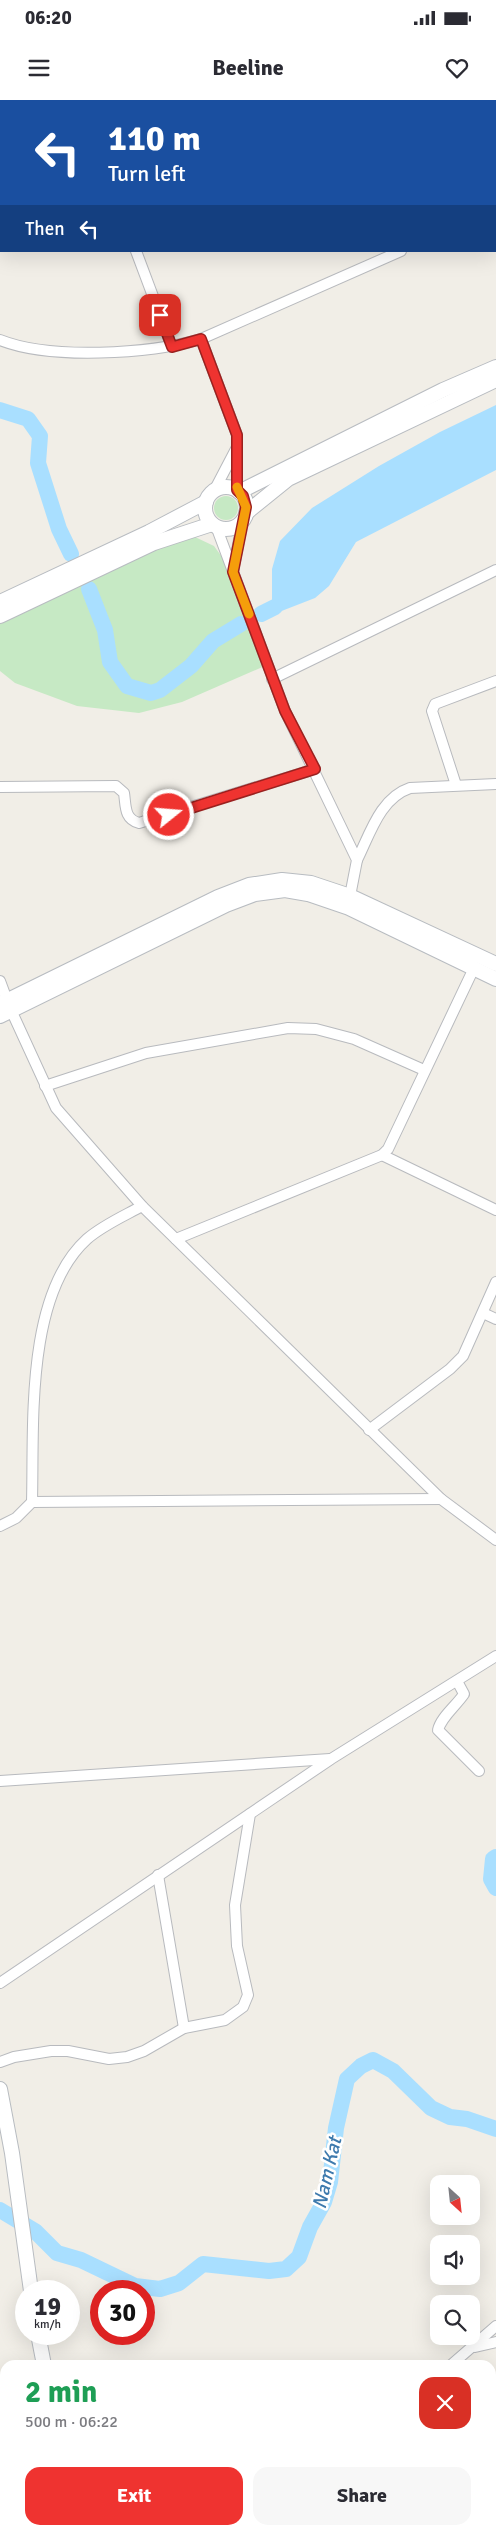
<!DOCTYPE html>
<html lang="en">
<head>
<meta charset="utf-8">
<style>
  body { margin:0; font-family:Signika,sans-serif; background:#f7f7f7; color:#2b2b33; height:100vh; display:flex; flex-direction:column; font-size:19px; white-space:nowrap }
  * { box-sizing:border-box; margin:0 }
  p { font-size:16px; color:#7c7c81 }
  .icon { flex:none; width:28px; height:28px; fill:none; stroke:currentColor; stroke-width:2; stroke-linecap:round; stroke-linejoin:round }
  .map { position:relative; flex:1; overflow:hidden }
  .details { position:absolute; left:0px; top:2260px; width:496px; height:175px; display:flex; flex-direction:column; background:#fff; border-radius:15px 15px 0 0; box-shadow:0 5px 20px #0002 }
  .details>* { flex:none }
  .guide { position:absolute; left:0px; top:0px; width:496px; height:152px; box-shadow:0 5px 20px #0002; background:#1a4fa0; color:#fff; overflow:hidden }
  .needle { width:32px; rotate:153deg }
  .fabs { position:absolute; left:430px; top:2075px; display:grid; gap:10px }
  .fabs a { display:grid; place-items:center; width:50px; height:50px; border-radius:10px; background:#fff; box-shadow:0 5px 20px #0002; font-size:25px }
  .speed { position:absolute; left:15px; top:2180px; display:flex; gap:10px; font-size:25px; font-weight:700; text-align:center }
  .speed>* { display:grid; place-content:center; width:65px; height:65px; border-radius:50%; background:#fff; box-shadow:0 5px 20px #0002; line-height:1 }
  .speed small { font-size:12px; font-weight:400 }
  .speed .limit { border:8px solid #d22; background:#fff; color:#111 }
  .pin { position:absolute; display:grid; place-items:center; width:42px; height:42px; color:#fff; margin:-21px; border-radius:10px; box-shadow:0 2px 8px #0006 }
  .me { position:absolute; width:55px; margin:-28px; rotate:73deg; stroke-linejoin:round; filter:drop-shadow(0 0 4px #0008) }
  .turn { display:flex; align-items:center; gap:18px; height:105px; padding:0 25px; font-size:22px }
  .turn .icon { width:65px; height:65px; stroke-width:2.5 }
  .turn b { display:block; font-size:35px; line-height:42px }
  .then { display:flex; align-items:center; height:48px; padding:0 25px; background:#0003; gap:10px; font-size:19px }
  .round { display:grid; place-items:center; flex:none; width:52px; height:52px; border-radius:15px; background:#f7f7f7 }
  .head { display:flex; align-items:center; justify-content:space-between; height:85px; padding:0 25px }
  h1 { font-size:30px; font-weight:700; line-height:38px; color:#1e9e55 }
  .action { display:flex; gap:10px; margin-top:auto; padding:10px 25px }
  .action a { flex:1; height:58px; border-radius:15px; background:#ef3330; color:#fff; font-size:20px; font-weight:700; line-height:58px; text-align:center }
  .action a+a { background:#f7f7f7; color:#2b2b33 }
  .status { display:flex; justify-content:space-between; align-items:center; height:35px; padding:0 25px; background:#fff; direction:ltr }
  .status svg { height:14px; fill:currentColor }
  header { display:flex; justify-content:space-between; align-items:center; height:65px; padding:0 25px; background:#fff; font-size:22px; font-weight:700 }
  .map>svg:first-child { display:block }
  .green { fill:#c6e9c4 }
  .water { fill:#a9dfff }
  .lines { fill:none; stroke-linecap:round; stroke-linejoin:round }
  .river { stroke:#a9dfff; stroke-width:16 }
  .street-casing { stroke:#b8babe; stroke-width:12 }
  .secondary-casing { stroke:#b8bcc1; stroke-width:16 }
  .street { stroke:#fff; stroke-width:10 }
  .secondary { stroke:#fff; stroke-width:14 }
  .route-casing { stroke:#9b211f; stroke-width:12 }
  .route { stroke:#ef3330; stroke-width:9 }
  .slow { stroke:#f59e0b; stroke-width:9 }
  .labels { text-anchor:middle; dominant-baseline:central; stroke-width:5; stroke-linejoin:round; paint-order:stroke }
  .water-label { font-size:20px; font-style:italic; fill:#3e7aad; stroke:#fff }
</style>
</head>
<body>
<div class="status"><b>06:20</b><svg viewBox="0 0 49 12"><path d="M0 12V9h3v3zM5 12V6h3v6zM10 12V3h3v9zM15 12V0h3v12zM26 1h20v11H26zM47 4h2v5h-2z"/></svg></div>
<header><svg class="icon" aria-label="menu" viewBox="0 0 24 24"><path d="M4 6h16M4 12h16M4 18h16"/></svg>Beeline<svg class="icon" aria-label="heart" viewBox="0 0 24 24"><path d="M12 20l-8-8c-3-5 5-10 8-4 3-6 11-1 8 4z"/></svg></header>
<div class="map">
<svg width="496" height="2435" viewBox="0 0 496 2435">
  <rect width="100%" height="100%" fill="#f1eee7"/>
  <!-- green -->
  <g class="green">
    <circle cx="226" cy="408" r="12"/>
    <path d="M195,437L214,446L233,472L267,565L182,602L139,613L77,606L15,583L0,571V516L154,443Z"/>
  </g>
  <!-- water -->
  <path class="water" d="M496,305V370L356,442L329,486L315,498L279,512L272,503V469L280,441L312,408L379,366L440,332Z"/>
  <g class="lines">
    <!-- river -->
    <g class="river">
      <path d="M0,310L28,319L40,336L38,363L59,429L71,454"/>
      <path d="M89,489L105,530L110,562L127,586L151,593L160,590L191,566L213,541L241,524"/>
      <path d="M261,514L275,507"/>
      <path d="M496,1757L493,1759L491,1779L496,1788"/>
      <path d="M0,2110L35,2131L57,2153L81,2160L135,2186L160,2189L179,2183L203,2164L269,2171L286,2169L299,2157L310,2127L324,2102L330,2082L336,2028L347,1979L361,1966L373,1960L393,1971L431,2008L450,2017L467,2019L496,2029"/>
    </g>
    <!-- street casing -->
    <g class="street-casing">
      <g id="street">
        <path d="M23,0L24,1"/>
        <path d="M376,1L377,0"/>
        <path d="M495,111H496"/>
        <path d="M136,151L172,247"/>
        <path d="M201,239L237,335V390"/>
        <path d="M0,240C50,260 149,254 201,239L401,151"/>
        <path d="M214,391L237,347"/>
        <path d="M216,426L285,611L357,760L350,796"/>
        <path d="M233,471L243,419"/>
        <path d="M272,579L496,470"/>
        <path d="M456,685L432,611L435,604L496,581"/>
        <path d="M0,687L116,686L124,693C126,706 124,719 139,723L315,669"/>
        <path d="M357,760C370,734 380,698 410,688L496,684"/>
        <path d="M0,881L7,900"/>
        <path d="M11,910L56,1008L142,1106L441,1399L496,1440"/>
        <path d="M45,986L146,953L288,928L316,929L354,939L424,970"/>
        <path d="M382,1055L496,1110"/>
        <path d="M176,1139L382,1055L388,1049L474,868"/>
        <path d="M483,1213L496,1219"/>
        <path d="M369,1330L450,1269L463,1256L496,1182"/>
        <path d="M32,1402L441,1399"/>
        <path d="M0,1426L16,1418L32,1402C34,1325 25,1195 87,1139C103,1125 124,1116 142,1106"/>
        <path d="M457,1581L464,1594C456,1606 441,1617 438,1630L479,1671"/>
        <path d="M0,1681L330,1659"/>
        <path d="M158,1775L184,1928"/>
        <path d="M0,1883L331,1659L496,1556"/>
        <path d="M0,1962L14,1957L51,1951H68L109,1959L127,1957L144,1951L184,1928L225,1920L243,1907L248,1895L237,1846L235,1805L250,1714"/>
        <path d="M475,2247L496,2242"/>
        <path d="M451,2265L496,2226"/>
        <path d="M172,2430L175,2435"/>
        <path d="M222,2435L230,2430"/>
      </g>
    </g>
    <!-- secondary casing -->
    <g class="secondary-casing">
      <g id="secondary">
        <circle cx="226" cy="408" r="21"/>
        <path d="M239,392L443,290L496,267"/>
        <path d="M246,413L288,379L496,280"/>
        <path d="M0,502L149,432L206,402"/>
        <path d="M0,516L154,443L212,424"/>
        <path d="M0,904L218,797L249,785L282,780L311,783L350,796L496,864"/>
        <path d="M0,916L226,805L255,794L285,790L308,794L349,808L496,879"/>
        <path d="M0,1989L12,2053L31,2191"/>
        <path d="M38,2234L44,2265"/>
        <path d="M71,2430L72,2435"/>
      </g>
    </g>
    <!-- street -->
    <use href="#street" class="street"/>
    <!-- secondary -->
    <use href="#secondary" class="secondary"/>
  </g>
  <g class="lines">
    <!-- route casing -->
    <g class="route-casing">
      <path id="route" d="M160,215L172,247L201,239L237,335V390L243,396L246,407L233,472L285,611L315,669L169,715"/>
    </g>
    <!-- route -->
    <use href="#route" class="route"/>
    <!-- slow -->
    <path class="slow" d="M237,387L246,407L233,472L249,514"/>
  </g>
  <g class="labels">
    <!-- water labels -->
    <g class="water-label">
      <text transform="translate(327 2073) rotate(-77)">Nam Kat</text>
    </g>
  </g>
</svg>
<div class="fabs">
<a><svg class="needle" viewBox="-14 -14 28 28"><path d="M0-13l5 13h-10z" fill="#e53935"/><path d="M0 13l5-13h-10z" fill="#7c7c81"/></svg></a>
<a><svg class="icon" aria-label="sound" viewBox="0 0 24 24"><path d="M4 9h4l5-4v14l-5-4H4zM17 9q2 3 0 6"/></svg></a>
<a><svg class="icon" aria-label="search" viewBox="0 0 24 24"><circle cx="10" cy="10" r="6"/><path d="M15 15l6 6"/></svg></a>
</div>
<div class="speed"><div>19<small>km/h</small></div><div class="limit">30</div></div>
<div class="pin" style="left:160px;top:215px;background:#d93025"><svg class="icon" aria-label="arrive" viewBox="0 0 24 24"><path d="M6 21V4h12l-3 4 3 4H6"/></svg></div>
<svg class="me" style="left:169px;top:715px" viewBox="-20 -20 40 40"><circle r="17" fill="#ef3330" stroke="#fff" stroke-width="3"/><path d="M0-11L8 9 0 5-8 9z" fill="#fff"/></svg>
<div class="guide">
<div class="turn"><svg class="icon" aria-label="left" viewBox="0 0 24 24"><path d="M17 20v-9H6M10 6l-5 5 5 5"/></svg><div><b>110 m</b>Turn left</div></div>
<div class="then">Then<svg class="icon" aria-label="left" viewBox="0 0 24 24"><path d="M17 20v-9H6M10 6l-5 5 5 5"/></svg></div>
</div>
<section class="details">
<div class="head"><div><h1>2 min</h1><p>500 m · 06:22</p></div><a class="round" style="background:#d93025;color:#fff"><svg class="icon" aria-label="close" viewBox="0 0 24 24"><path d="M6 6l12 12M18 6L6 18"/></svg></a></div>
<div class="action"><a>Exit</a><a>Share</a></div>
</section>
</div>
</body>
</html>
